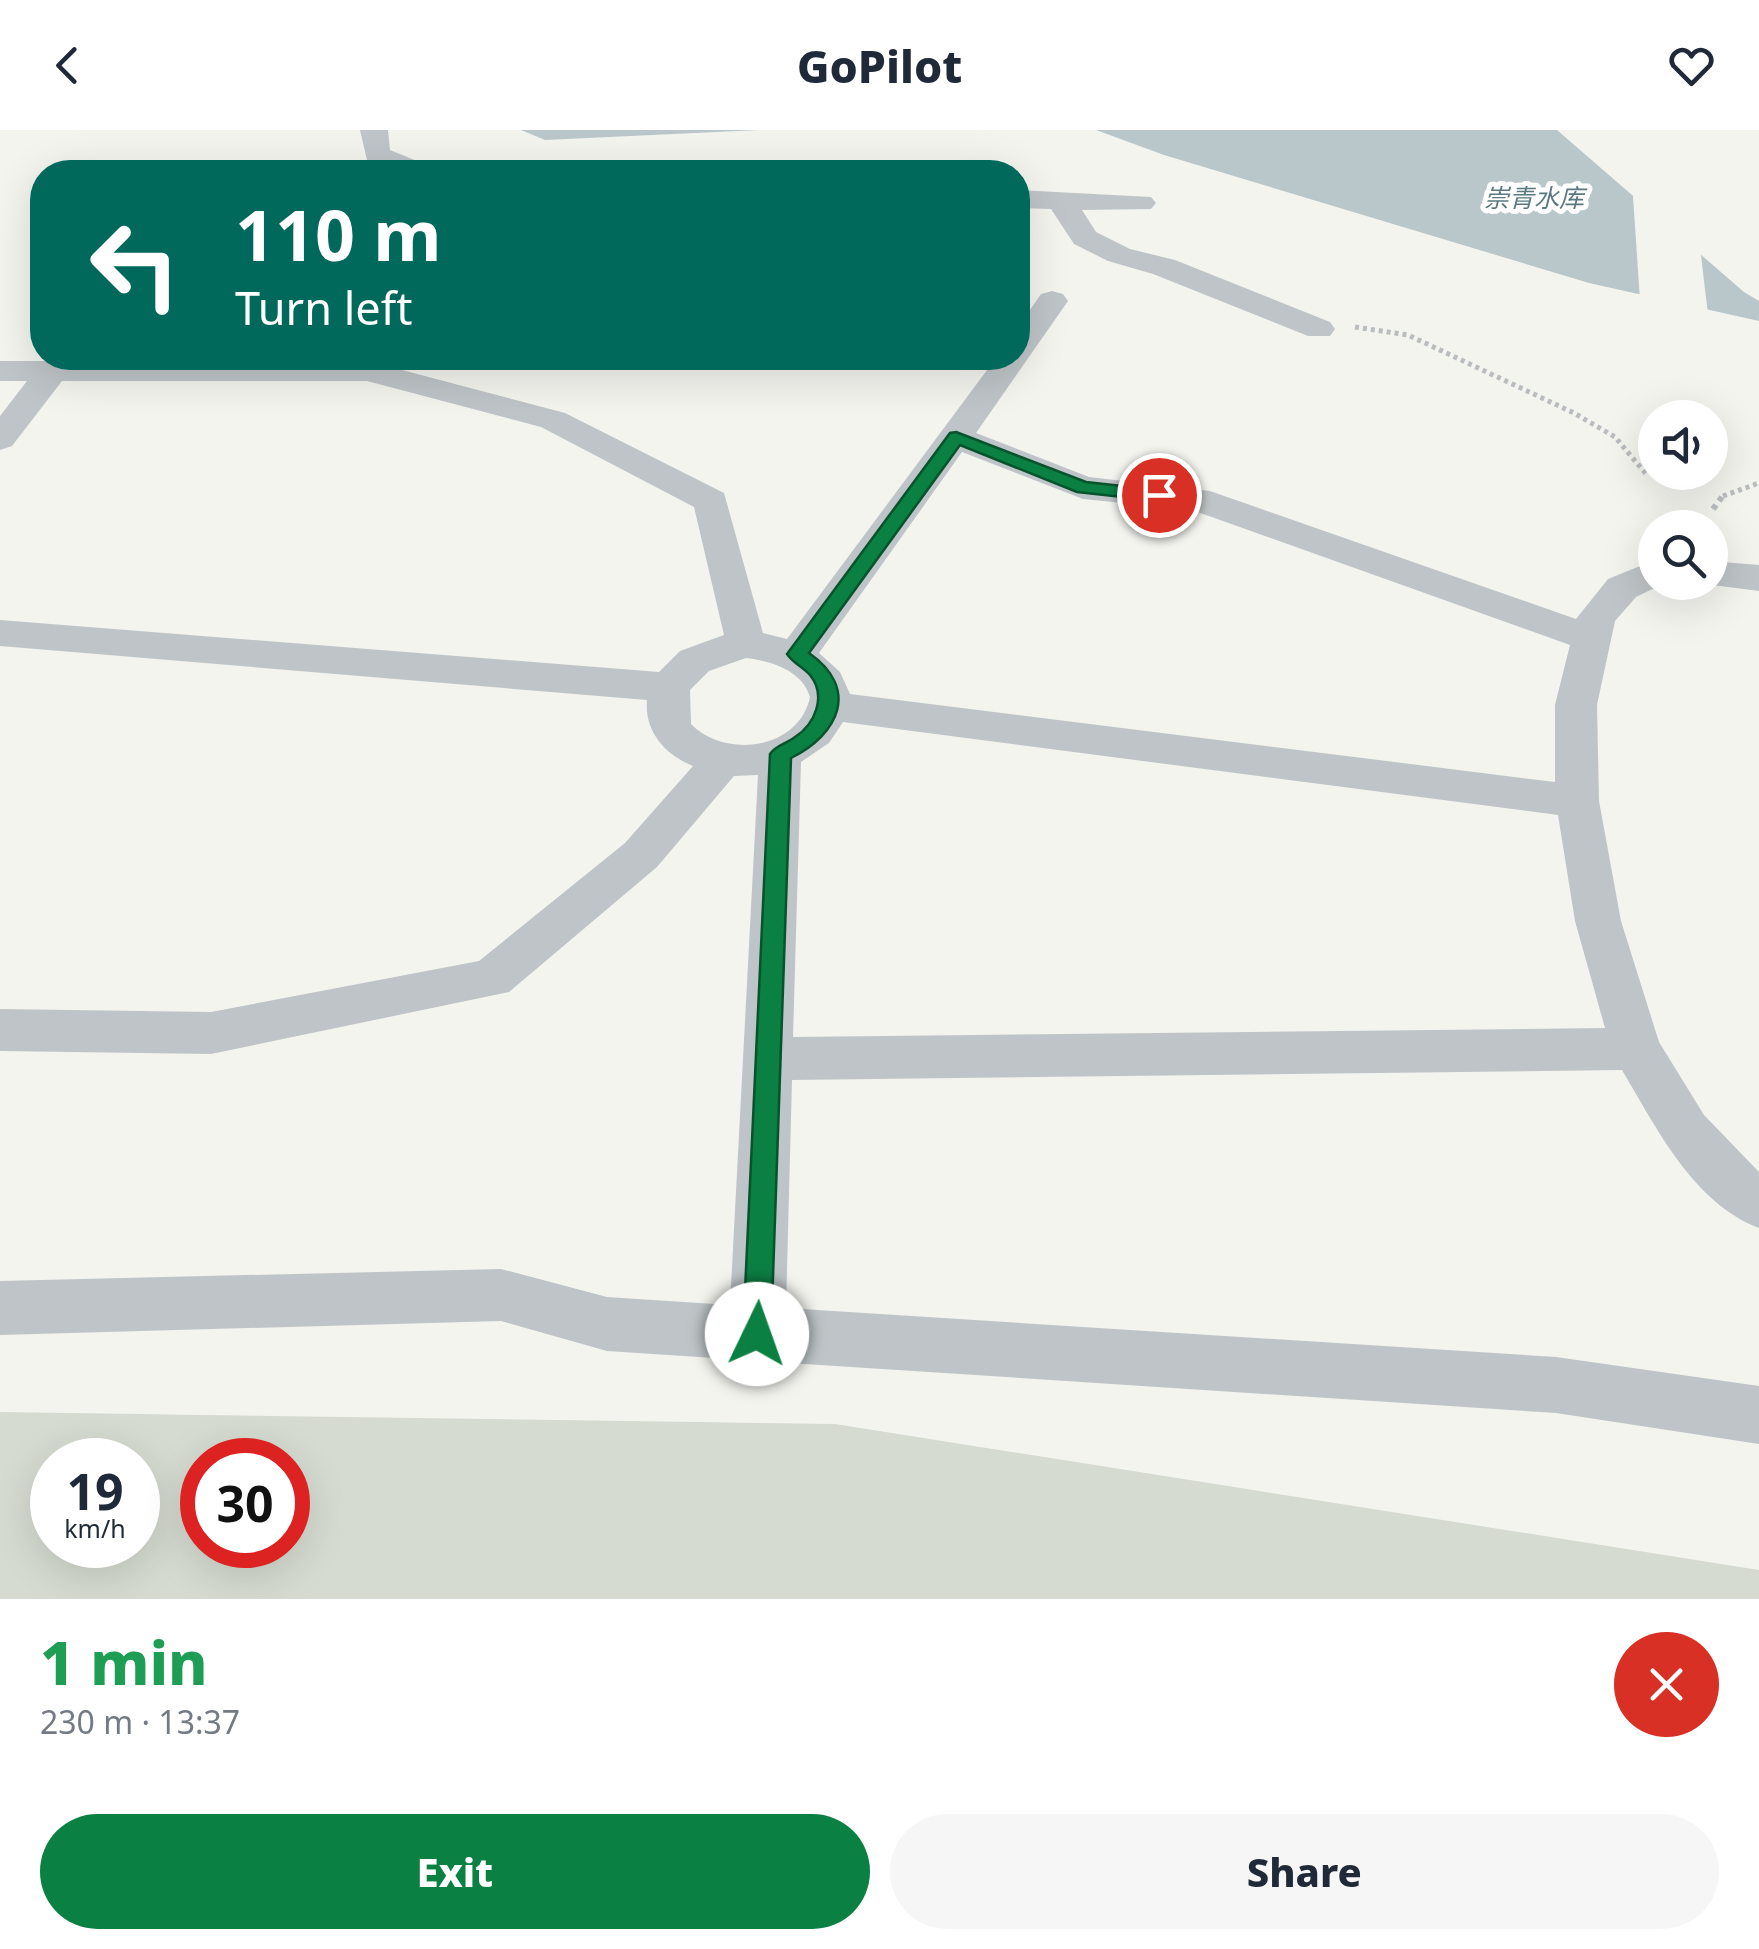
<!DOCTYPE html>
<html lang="en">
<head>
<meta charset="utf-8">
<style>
  body { margin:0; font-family:"Noto Sans","Noto Sans SC",sans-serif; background:#f6f6f7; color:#1f2937; height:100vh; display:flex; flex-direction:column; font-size:38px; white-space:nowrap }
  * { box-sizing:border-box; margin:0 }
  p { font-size:32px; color:#747a83 }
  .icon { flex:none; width:55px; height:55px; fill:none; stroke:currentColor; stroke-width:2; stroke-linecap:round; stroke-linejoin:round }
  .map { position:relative; height:1469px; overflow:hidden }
  .panel { display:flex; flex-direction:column; background:#fff; flex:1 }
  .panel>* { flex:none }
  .guide { position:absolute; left:30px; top:30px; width:1000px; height:210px; border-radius:40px; box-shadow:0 10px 40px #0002; background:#00695c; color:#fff; overflow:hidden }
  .buttons { position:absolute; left:1638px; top:270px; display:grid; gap:20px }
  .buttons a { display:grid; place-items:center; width:90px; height:90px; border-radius:50%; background:#fff; box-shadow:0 10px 40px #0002; font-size:50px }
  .speed { position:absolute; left:30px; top:1308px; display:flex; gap:20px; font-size:50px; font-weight:700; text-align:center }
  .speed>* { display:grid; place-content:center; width:130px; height:130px; border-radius:50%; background:#fff; box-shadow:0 10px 40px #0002; line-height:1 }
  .speed small { font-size:25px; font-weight:400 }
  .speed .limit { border:15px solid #d22; background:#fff; color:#111 }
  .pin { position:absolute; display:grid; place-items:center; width:85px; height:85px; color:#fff; margin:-42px; border:5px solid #fff; border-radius:50%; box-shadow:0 2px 10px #0007 }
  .me { position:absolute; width:110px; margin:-55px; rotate:3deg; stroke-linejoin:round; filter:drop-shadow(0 0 8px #0008) }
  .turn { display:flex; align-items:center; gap:35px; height:210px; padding:0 40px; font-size:45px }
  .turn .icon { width:130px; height:130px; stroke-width:2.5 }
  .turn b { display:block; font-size:70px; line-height:85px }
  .round { display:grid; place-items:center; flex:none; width:105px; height:105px; border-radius:52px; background:#f6f6f7 }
  .head { display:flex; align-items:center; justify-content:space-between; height:170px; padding:0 40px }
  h1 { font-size:60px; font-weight:800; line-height:75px; color:#1e9e55 }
  .action { display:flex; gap:20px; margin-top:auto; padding:20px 40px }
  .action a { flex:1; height:115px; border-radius:60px; background:#0b8043; color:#fff; font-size:40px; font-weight:800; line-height:115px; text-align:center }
  .action a+a { background:#f6f6f7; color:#1f2937 }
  header { display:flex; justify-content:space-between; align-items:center; height:130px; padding:0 40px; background:#fff; font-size:45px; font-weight:800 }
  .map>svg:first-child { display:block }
  .green { fill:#d5dbd0; fill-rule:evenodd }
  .water { fill:#b9c7cb }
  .pier { fill:#f4f4ef }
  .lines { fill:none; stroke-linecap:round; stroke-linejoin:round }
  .path-far1 { stroke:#babdbf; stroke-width:5; stroke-dasharray:4 4; stroke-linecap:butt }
  .path { stroke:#babdbf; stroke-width:6; stroke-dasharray:5 5; stroke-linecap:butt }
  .minor { fill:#bec4c7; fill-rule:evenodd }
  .route { fill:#0b8043; stroke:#07532c; stroke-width:2.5 }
  .labels { text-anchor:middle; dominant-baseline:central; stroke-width:10; stroke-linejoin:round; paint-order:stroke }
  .far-water-label { font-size:25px; font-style:italic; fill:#5c7981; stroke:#fff }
</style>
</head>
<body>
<header><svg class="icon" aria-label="back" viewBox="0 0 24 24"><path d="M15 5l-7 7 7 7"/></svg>GoPilot<svg class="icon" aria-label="heart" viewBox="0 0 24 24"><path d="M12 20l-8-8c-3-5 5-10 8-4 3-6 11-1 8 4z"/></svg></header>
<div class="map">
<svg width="1759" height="1469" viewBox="0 0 1759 1469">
  <rect width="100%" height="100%" fill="#f4f4ef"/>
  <!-- green -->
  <path class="green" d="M0,1282L835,1294L1759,1440V1469H0ZM52,1330H138V1415H52ZM202,1330H288V1415H202Z"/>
  <!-- water -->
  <g class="water">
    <path d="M521,0H759L545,10Z"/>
    <path d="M1096,0H1557L1744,162L1759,171V191L1589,153L1164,25Z"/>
  </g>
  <!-- pier -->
  <path class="pier" d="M1633,66L1643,67L1700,117L1708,185L1640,170Z"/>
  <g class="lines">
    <!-- path-far1 -->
    <g class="path-far1">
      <path d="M454,40L521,42"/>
      <path d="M1355,197L1408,205L1574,283L1615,307L1647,345"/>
      <path d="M1723,366L1759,353"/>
    </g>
    <!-- path -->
    <path class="path" d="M1713,379L1725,363"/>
    <!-- minor -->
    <g class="minor">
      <path d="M360,0H388L390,20L429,36L433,42H396L367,30Z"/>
      <path d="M1018,60L1151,67L1156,73L1151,79L1082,80L1096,102L1130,119L1175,130L1330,192L1335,199L1330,206H1308L1153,144L1108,131L1074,114L1051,79L1018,78Z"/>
      <path d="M1052,161L1063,164L1068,171L976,303L1089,347L1210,361L1576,489L1608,449L1655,430V452H1667L1636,467L1615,491L1597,575L1599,671L1621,791L1659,912L1704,985L1759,1042V1098C1693,1073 1656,997 1622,940L792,950L786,1178L1556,1227L1759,1256V1314L1556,1283L607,1221L501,1191L0,1205V1151L501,1139L607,1167L730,1175L758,645L734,646L657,737L509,862L211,924L0,921V879L211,882L479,831L625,713L693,636C665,625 644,601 647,570L0,516V490L659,542L680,521L724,505L694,377L541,297L367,251H62L12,316L0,320V286L27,251H0V231H368L565,283L724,363L763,503L787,509L996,228H1018V197L1041,164ZM962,322L1083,369L1192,380L1570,515L1555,575V652L850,564L840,542L819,523ZM746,528C771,531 802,540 810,567C799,620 725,629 691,594L690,560L709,541ZM843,592L1558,685L1575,791L1605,898L793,907L801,632L829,613Z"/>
      <path d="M1710,431L1759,435V461L1697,453L1710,452Z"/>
    </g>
  </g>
  <!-- route -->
  <path class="route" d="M956,302L1086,352L1159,360L1168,365L1159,371L1077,362L960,315L809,523C860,559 839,604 791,628L771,1204L767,1214L757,1218L747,1214L743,1204L770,624C776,615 786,614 795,607C815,594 827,566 810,545C803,537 793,533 787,524L950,303Z"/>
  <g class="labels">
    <!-- far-water labels -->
    <g class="far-water-label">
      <text x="1534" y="67">崇青水库</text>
    </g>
  </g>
</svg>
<div class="buttons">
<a><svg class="icon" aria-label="sound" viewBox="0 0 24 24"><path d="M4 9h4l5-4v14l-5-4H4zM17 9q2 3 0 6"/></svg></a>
<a><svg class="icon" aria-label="search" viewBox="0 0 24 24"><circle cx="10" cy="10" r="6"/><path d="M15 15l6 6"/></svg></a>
</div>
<div class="speed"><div>19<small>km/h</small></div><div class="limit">30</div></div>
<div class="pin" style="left:1159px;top:365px;background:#d93025"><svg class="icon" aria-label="arrive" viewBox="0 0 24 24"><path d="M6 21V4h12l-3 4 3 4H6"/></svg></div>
<svg class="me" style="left:757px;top:1204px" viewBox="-20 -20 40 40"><circle r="19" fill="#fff"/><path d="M0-13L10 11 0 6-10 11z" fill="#0b8043"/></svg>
<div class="guide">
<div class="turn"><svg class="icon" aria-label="left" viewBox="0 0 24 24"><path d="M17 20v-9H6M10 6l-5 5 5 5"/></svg><div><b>110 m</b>Turn left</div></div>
</div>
</div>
<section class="panel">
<div class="head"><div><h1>1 min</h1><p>230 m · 13:37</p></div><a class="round" style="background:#d93025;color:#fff"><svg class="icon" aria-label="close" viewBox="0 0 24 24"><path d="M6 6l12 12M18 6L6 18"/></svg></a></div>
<div class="action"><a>Exit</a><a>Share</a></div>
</section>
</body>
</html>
